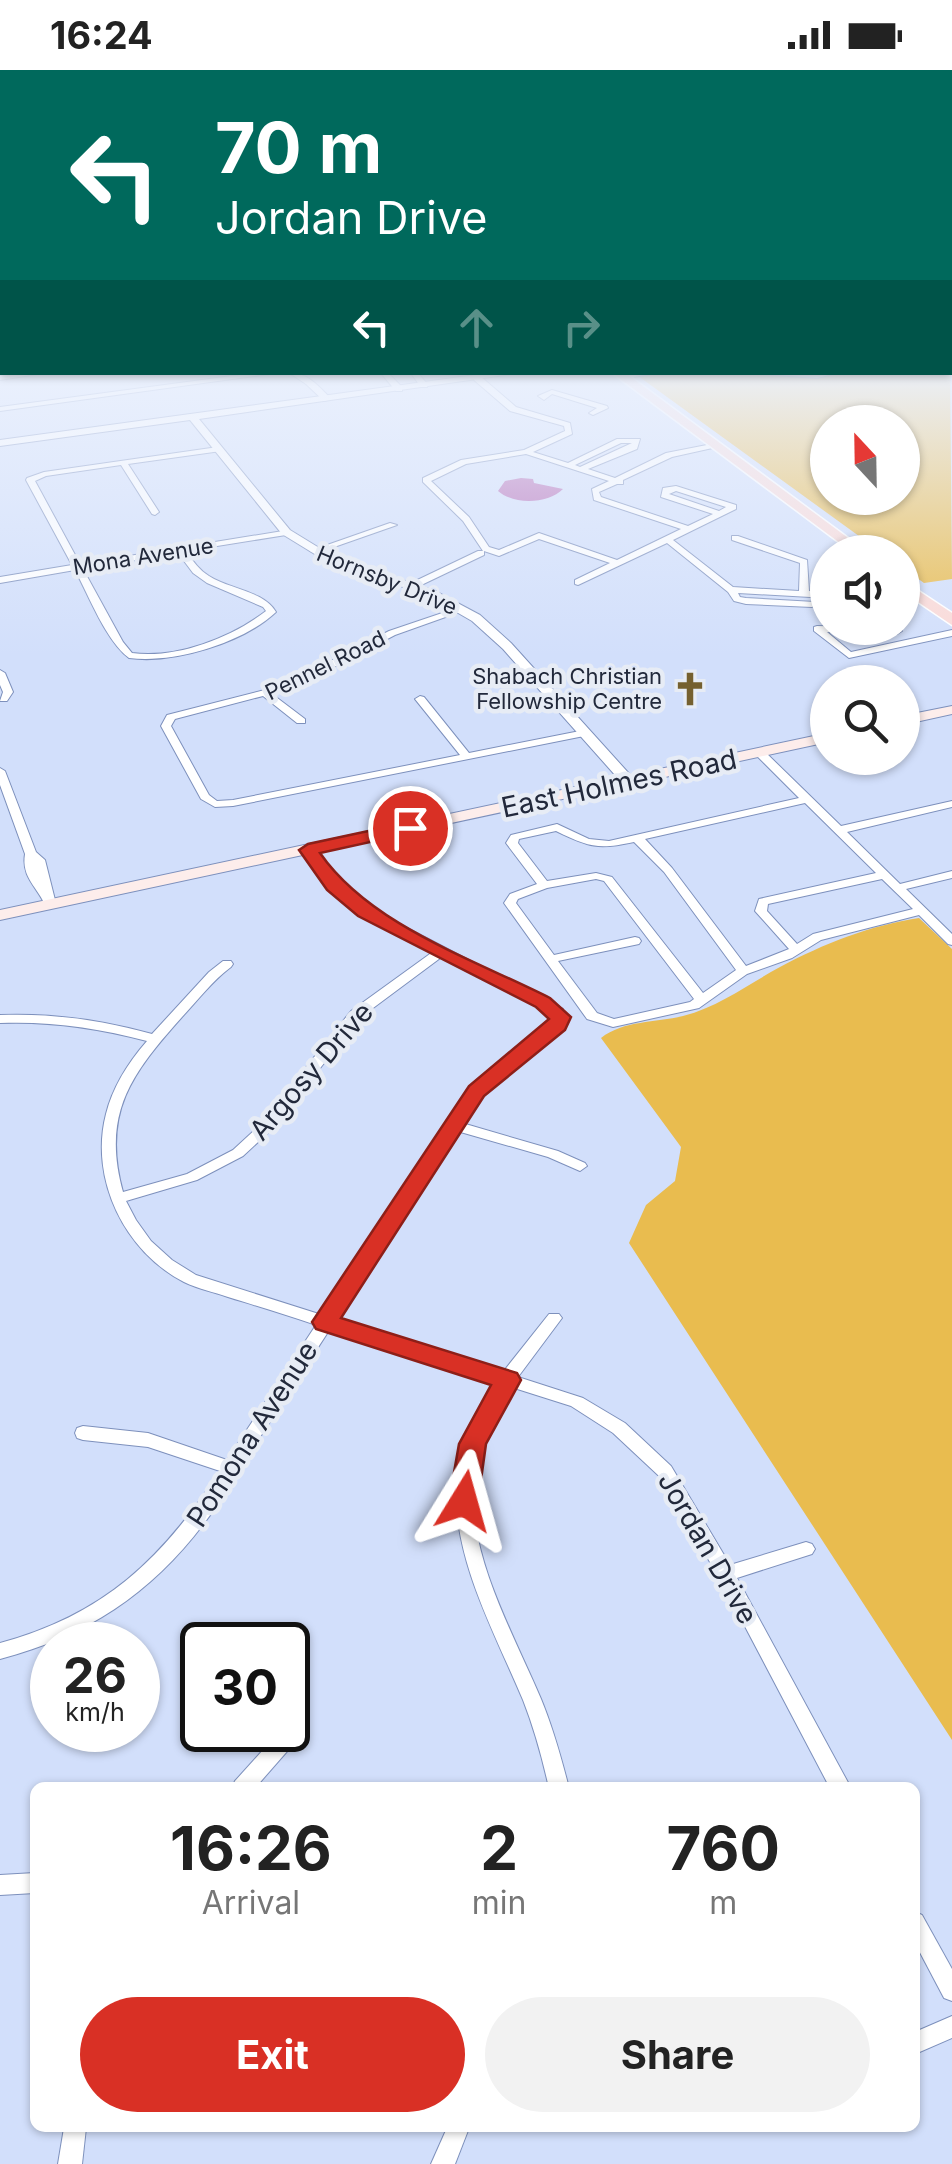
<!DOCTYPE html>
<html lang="en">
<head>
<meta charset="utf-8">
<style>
  body { margin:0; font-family:Inter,sans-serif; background:#f2f2f2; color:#222; height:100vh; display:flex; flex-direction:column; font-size:38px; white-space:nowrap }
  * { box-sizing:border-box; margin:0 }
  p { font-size:32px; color:#767676 }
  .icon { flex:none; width:55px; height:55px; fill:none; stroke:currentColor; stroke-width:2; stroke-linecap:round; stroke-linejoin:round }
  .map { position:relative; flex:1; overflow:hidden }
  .sheet { position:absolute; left:30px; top:1712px; width:890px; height:350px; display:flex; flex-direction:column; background:#fff; border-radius:15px; box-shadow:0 2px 8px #0004 }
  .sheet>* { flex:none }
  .banner { position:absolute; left:0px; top:0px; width:952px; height:305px; box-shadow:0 2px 8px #0004; background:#00695c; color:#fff; overflow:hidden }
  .needle { width:65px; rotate:338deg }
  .controls { position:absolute; left:810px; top:335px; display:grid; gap:20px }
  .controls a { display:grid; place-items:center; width:110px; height:110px; border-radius:50%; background:#fff; box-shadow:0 2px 8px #0004; font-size:50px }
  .speed { position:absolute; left:30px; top:1552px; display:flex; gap:20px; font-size:50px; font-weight:700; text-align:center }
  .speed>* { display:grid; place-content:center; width:130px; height:130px; border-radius:50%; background:#fff; box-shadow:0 2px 8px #0004; line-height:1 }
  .speed small { font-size:25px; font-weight:400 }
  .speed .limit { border:5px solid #111; border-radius:15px; background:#fff; color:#111 }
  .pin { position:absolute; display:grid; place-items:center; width:85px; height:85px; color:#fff; margin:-42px; border:5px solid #fff; border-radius:50%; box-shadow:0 2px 10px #0007 }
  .me { position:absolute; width:110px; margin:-55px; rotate:8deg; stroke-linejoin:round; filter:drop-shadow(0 0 8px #0008) }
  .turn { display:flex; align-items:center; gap:35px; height:210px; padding:0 50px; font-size:45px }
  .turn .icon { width:130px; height:130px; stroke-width:2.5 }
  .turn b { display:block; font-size:70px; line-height:85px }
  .lanes { display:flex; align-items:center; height:95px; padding:0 50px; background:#0003; justify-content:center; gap:50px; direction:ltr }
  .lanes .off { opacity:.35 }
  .eta { display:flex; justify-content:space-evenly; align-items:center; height:170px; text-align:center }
  .eta b { font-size:60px; font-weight:700; line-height:70px }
  .primary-button { display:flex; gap:20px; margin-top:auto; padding:20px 50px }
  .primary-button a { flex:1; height:115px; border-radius:60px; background:#d93025; color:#fff; font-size:40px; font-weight:700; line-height:115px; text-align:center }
  .primary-button a+a { background:#f2f2f2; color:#222 }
  .status { display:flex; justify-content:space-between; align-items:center; height:70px; padding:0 50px; background:#fff; direction:ltr }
  .status svg { height:28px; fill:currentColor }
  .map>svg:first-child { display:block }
  .green { fill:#e9bc4f; fill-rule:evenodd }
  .water { fill:#b46bb6 }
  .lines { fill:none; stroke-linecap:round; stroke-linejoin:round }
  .minor-casing { stroke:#7d90bc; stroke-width:2 }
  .tertiary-casing { stroke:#7d90bc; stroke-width:2 }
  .secondary-casing { stroke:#7d90bc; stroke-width:2 }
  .primary-casing { stroke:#fff; stroke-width:3 }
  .minor { fill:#fff; fill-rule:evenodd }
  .tertiary { fill:#fff; fill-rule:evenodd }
  .secondary { fill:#fdedeb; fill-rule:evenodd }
  .primary { fill:#fbdad7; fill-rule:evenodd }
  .route { fill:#d93025; stroke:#8d1f18; stroke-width:2.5 }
  .labels { text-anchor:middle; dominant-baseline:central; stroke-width:9; stroke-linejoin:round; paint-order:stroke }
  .far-street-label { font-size:22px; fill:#22293b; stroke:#e7ecf5 }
  .far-poi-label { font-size:22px; fill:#22293b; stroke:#e7ecf5; text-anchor:end }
  .street-label { font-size:28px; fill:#22293b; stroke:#e7ecf5 }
</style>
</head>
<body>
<div class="status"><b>16:24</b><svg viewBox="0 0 49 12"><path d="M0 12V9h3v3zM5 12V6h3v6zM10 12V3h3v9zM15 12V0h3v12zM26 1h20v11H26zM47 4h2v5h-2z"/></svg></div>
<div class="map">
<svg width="952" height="2094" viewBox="0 0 952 2094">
  <rect width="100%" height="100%" fill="#d2dffb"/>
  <!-- green -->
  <g class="green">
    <path d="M950,293L952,509L924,513L903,498L902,482H881L634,303L950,302ZM828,352H902V428H828Z"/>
    <path d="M919,848L952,879V1670L629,1173L646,1135L675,1111L681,1077L601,968C624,950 655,953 683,946C720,936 747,915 780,897C823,874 871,855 919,848Z"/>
  </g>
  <!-- water -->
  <path class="water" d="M521,408L533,409L534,413L563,419C548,434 514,435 498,421L505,411Z"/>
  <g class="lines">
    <!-- minor casing -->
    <g class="minor-casing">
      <g id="minor">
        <path d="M26,302H50L0,310V306Z"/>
        <path d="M261,302H284L0,341V337Z"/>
        <path d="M288,302C306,302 319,316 331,329L324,331L306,314Z"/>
        <path d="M380,302H387L402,317V321H396Z"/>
        <path d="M410,302H417L428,315L427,317H421Z"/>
        <path d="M640,302H662L623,309L619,307Z"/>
        <path d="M734,302H842L817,308Z"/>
        <path d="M474,306H480L516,337L570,353L572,364L533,382L568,393L617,369H640L637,379L588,399L615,408L666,383L717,373V377L672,387L623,410V414H617L599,422L601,427L688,456L713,444L661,427L663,418L676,416L736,435V439L673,470L733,517L799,521L800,493L732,470V466H738L807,490L809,521L828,522V528L738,523L740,527L746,528L815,532L817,534L812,537L746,534L734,531L728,522L667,473L578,515L575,514V510L610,493L539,469L499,486L484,481V485L415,518H409V514L478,481H483L463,451L423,412V408L461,390L524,380L565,361L564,356L510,341L474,310ZM621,373H632L580,397L575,395ZM526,384L609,411L592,419L594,430L681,459L617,490L539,463L499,480L489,477L469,447L431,411L466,394ZM676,421L726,437L719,441L669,424Z"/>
        <path d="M552,320L607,336L608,338L593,345L589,343L597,338L552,324L544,330L538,326Z"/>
        <path d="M218,377H221V381L128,394L159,442L155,445L152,444L121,395L46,406L35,411L80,494L289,460V464L286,465L186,481C193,491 199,500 209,506C229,519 264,521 276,542C243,573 174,594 129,588C106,571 89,526 75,500L0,513V507L72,495L26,410L27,408L44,402ZM178,483L193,503L207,513L263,537L266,541C231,568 176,589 132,583L123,572L83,499Z"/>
        <path d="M390,453L397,455L317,483L310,481Z"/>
        <path d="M460,537L468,539L395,565L292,619L272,624L305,649V653H297L263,626L175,649L171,656L209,725L217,731L233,730L460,685L415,629L420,626L424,627L469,683L585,660L590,663L589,665L233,736L215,737L201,729L161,656L167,645L284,615L389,561Z"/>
        <path d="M817,556L897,558L902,561L897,564L827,562L851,582L952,560V566L849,588L814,561V557Z"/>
        <path d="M0,600L5,603L13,622L7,631H0L3,622L0,615Z"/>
        <path d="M759,679L763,680L841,756L952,731V737L847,762L900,814L952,801V808L906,819L952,864V875L948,874L919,845L821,870L792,888L747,904L699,938L613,957L587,949L504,833L510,824L537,814L506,773L511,765L557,754L589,769L609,771L799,728L755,684V680ZM805,733L876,803L759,829L755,841L789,879L746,896L672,798L645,769ZM556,761C589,777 598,780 634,772L664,802L736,900L703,923L612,807L596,803L547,811L518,773L519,769ZM596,809L604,811L694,929L690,932L614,949L597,943L558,891L639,874L641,871L639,868L635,867L554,885L516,833L518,829L547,818ZM882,809L913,839L813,864L797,874L767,841L768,834Z"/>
        <path d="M0,698L5,701L36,782L45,790L56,834L54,837H46C38,817 21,808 25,784L0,715Z"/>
        <path d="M308,777L312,778L337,814L361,834L563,939L565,952L564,955L477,1030L462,1053L558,1081L585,1093L587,1096L580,1101L548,1087L457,1061L336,1249L503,1302L549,1244H559L562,1248L559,1252L518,1307L583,1328L625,1353L671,1396L730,1495L806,1472L812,1474L815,1479L812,1484L737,1508L851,1718H830L720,1509L659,1406L613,1363L571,1336L511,1317C491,1347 475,1380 473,1417C470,1489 514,1565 541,1629C553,1658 561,1687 569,1718H549C542,1687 534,1658 523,1630C495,1563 455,1493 456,1419C457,1380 476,1344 497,1313L330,1259C303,1300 277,1341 251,1381C236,1405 222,1430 205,1452C151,1524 87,1566 0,1589V1573C104,1545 162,1489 220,1401L148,1377L83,1370L77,1368L75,1363L77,1358L83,1356L148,1363L227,1390L316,1255C287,1245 257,1236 228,1227C214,1222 198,1219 184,1212C125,1182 89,1109 106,1044C113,1016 128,993 147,971C98,958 50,951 0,953V945C52,943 102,950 152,964L209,902L223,891H231L233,894L231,897C212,911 198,930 182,947C132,1003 101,1043 123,1122L187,1104L233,1080L259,1056L351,941L434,881L353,840L329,818L302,780ZM443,886L538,936L552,944V951L467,1024L322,1245L196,1205L172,1190L151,1171L136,1150L126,1131L197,1110L243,1086L269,1062L361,947Z"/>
        <path d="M290,1655L297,1658L300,1664L297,1670L255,1718H232L235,1711L281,1660H288V1656Z"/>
        <path d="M35,1803V1823L0,1825V1805Z"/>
        <path d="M915,1842L922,1845L952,1899V1931L944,1928L915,1873Z"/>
        <path d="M952,1946V1968L915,1984V1962Z"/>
        <path d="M64,2058H86L82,2094H58Z"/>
        <path d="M447,2058H469L455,2094H431Z"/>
      </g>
    </g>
    <!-- tertiary casing -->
    <g class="tertiary-casing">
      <path id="tertiary" d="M497,302H525L199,349L290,460L334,487L435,521L480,545L511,573L633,708V714H623L503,579L472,551L427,525L326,491L282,464L190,350L0,376V370Z"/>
    </g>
    <!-- secondary casing -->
    <g class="secondary-casing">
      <g id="secondary">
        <path d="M952,636V644L902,655V646Z"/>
        <path d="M828,663V672L0,850V840Z"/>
      </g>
    </g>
    <!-- primary casing -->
    <g class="primary-casing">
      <g id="primary">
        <path d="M611,302H624L867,482H852Z"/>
        <path d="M902,510L952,543V555L902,521Z"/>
      </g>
    </g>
    <!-- minor -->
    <use href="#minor" class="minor"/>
    <!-- tertiary -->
    <use href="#tertiary" class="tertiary"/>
    <!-- secondary -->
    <use href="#secondary" class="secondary"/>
    <!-- primary -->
    <use href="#primary" class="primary"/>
  </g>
  <!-- sky -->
  <linearGradient id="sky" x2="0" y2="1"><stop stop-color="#9397d4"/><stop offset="0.5" stop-color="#ebf1fd"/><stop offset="1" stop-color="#ebf1fd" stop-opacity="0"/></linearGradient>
  <rect width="952" height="586" fill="url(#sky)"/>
  <!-- route -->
  <path class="route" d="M410,752L419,758L416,762L320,783C370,855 473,889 550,928L571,947L565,960L484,1026L341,1248L517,1303L521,1310L486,1374L478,1431L474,1439L464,1442L453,1439L449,1431L459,1374L491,1315L316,1259L312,1252L469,1016L549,949L536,937L358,846L327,820L299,780L308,774Z"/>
  <!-- icons -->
  <defs>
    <g id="church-bare" transform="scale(2.7)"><path d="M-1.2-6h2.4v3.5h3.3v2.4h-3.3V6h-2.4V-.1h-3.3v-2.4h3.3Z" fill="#75602f" stroke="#e7ecf5" stroke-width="2.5" paint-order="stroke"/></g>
  </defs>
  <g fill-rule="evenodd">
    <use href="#church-bare" x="690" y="619"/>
  </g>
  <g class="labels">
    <!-- far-street labels -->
    <g class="far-street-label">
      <text transform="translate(143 486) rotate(-9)">Mona Avenue</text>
      <text transform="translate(387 510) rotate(22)">Hornsby Drive</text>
      <text transform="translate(325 595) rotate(-26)">Pennel Road</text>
    </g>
    <!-- far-poi labels -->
    <g class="far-poi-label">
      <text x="662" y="606">Shabach Christian<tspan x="662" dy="25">Fellowship Centre</tspan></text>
    </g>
    <!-- street labels -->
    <g class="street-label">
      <text transform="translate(619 713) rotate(-12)">East Holmes Road</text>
      <text transform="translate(311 1001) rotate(-49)">Argosy Drive</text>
      <text transform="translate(252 1364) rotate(-57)">Pomona Avenue</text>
      <text transform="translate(708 1478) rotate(60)">Jordan Drive</text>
    </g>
  </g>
</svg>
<div class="controls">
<a><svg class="needle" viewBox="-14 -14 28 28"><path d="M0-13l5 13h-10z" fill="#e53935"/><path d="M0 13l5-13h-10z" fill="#767676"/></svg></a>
<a><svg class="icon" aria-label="sound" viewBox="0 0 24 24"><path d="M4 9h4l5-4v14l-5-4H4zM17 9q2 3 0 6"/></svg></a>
<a><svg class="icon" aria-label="search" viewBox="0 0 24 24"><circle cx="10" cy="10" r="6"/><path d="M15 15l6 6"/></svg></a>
</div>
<div class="speed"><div>26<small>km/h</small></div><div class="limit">30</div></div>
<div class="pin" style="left:410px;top:758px;background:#d93025"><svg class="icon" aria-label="arrive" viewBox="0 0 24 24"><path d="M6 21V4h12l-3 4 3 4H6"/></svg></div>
<svg class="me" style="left:464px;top:1431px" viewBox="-20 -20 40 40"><path d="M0-17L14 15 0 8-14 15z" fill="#d93025" stroke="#fff" stroke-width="4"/></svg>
<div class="banner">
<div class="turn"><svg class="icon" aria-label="left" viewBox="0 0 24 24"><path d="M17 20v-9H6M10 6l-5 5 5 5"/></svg><div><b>70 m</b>Jordan Drive</div></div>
<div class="lanes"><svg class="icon" aria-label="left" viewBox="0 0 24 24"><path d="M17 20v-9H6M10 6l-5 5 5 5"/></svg><svg class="icon off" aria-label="ahead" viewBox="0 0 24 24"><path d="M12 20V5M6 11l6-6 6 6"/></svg><svg class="icon off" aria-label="right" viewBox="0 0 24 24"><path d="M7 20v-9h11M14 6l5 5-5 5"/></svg></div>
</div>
<section class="sheet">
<div class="eta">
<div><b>16:26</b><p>Arrival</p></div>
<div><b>2</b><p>min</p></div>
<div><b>760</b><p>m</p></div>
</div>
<div class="primary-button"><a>Exit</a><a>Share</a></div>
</section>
</div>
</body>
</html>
